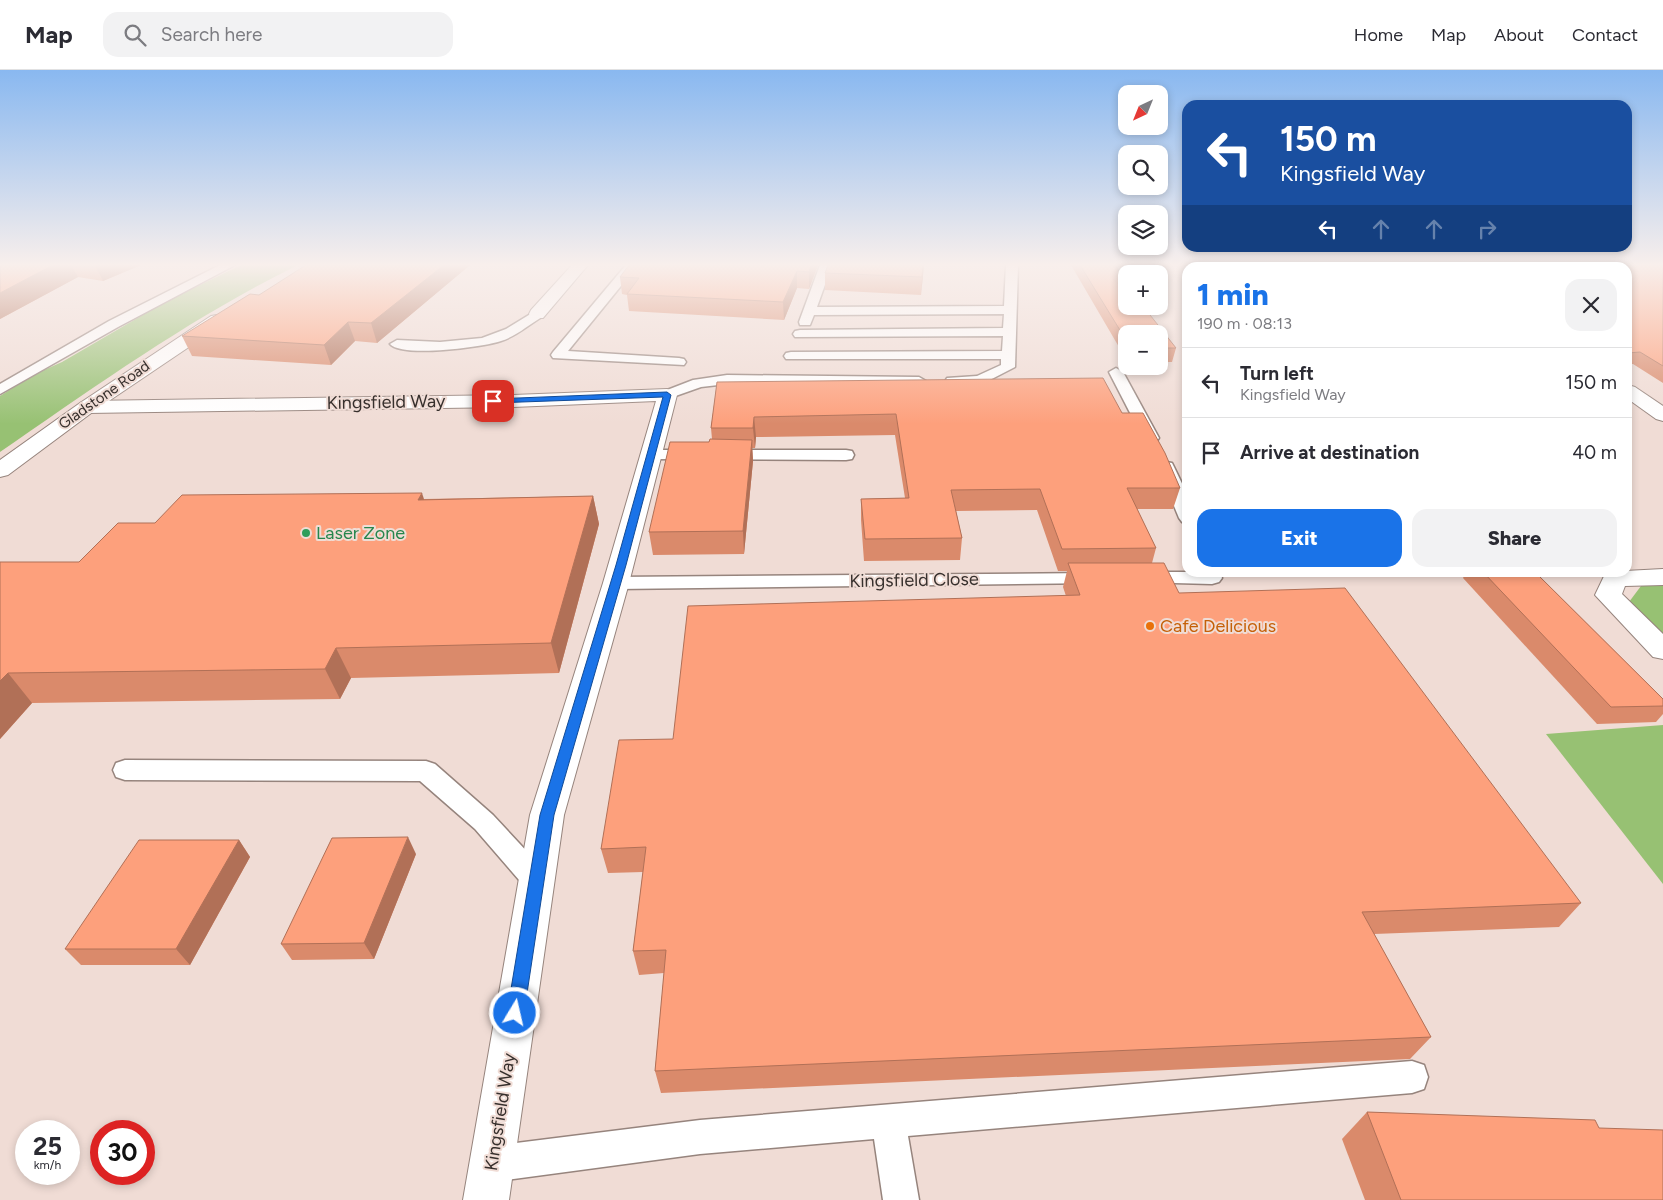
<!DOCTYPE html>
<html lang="en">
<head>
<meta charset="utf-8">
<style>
  body { margin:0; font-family:Figtree,sans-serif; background:#f2f2f3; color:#2b2b33; height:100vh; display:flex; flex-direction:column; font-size:19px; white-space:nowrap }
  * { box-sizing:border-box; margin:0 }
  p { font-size:16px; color:#7c7c81 }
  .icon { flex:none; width:28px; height:28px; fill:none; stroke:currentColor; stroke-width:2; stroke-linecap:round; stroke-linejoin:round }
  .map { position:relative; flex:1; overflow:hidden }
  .side { position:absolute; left:1182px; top:192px; width:450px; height:315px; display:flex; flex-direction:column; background:#fff; border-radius:15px; box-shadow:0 2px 8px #0003 }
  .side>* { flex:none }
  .guide { position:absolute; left:1182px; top:30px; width:450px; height:152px; border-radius:15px; box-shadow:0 2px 8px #0003; background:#1a4fa0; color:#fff; overflow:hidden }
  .needle { width:32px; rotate:223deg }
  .controls { position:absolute; left:1118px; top:15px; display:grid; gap:10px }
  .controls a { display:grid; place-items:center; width:50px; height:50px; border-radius:10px; background:#fff; box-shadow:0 2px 8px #0003; font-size:25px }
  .speed { position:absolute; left:15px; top:1050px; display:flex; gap:10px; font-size:25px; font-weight:700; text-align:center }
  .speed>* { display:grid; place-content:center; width:65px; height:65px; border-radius:50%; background:#fff; box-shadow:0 2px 8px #0003; line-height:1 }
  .speed small { font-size:12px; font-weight:400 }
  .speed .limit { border:8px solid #d22; background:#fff; color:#111 }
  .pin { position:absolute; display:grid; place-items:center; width:42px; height:42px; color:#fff; margin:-21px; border-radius:10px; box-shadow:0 2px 8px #0006 }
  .me { position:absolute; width:55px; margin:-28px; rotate:9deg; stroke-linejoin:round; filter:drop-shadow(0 0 4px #0008) }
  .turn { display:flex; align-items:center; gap:18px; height:105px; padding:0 15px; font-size:22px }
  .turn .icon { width:65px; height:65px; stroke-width:2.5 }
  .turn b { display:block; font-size:35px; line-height:42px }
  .lanes { display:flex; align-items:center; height:48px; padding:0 15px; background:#0003; justify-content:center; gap:25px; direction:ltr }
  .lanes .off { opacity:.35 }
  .round { display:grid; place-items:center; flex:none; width:52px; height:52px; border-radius:15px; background:#f2f2f3 }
  .summary { display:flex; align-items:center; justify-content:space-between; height:85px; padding:0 15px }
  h1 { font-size:30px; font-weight:800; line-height:38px; color:#1a73e8 }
  .primary-button { display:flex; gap:10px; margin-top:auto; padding:10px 15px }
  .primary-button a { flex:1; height:58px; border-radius:15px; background:#1a73e8; color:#fff; font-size:20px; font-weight:800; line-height:58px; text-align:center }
  .primary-button a+a { background:#f2f2f3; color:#2b2b33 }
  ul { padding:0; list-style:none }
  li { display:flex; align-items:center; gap:15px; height:70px; padding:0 15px; border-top:1px solid #e1e1e2 }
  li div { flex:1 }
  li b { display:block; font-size:19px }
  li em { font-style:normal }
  header { display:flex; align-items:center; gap:30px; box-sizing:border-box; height:70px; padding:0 25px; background:#fff; border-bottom:1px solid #e1e1e2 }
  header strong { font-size:24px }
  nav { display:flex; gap:28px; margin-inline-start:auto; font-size:18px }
  .search { width:350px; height:45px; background:#f2f2f3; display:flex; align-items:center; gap:12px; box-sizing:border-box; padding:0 18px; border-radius:15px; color:#7c7c81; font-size:19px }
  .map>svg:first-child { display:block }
  .green { fill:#97c173 }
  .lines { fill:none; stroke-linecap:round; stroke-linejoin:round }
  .service-casing { stroke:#96847d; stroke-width:3 }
  .minor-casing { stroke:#96847d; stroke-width:2 }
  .tertiary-casing { stroke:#96847d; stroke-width:2 }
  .service { fill:#fff; fill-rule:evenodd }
  .minor { fill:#fff; fill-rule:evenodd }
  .tertiary { fill:#fff; fill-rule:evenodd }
  .wall { fill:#da8a6b }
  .shaded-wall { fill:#b17057 }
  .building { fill:#fda07c; stroke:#b17057 }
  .route { fill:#1a73e8; stroke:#114b97 }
  .leisure-dot { fill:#2e9e5b; stroke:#f0dcd5; stroke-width:2 }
  .food-dot { fill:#e8710a; stroke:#f0dcd5; stroke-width:2 }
  .labels { text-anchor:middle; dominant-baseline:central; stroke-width:4; stroke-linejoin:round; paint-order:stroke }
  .far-street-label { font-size:15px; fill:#37302d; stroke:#f0dcd5 }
  .street-label { font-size:18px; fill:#37302d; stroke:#f0dcd5 }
  .leisure-label { font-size:18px; fill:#27864d; stroke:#f0dcd5; text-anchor:start }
  .food-label { font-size:18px; fill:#c56008; stroke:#f0dcd5; text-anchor:start }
</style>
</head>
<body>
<header>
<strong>Map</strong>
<div class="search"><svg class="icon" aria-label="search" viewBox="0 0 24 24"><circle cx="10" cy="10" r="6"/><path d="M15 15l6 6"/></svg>Search here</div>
<nav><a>Home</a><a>Map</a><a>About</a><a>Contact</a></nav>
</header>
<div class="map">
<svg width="1663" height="1130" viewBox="0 0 1663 1130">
  <rect width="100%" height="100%" fill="#f0dcd5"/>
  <!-- green -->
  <g class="green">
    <path d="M241,195H298C192,247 97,315 0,382V326L33,305L62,292L165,232Z"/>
    <path d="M1641,516H1663V565L1629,532Z"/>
    <path d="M1663,655V814L1546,664Z"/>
  </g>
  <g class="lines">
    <!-- service casing -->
    <g class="service-casing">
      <g id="service">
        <path d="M220,195H235L118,257L0,324V314L109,251Z"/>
        <path d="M626,195H638L568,281L679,288L684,289L686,292L684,295L553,288L551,285L553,282Z"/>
        <path d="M820,195H832L817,237L1004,236L1006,195H1018L1015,297L984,313L952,315L947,314L945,311L947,308L977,306L1001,295V289H786L784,286L786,283L791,282L1002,281L1003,266L795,267L793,264L795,261L800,260L1003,258L1004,244L814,245L810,255H800L799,252Z"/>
        <path d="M537,240L543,244L542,247C528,255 517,266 501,271C484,277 402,288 390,274L397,270L440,272L482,268L506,259Z"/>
        <path d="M1116,298L1123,302L1159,368L1157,371H1145L1143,368L1109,302Z"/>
        <path d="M727,305L919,307L926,311L919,315L727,314L701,317L667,329L660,325L662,322L693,310Z"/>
        <path d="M652,380H846L852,381L854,385L852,389L846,390L646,389L644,385L646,381Z"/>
        <path d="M1166,392L1172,393L1174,397L1188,426V453L1182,452L1179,448L1158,397L1160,393Z"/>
        <path d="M1143,502H1220L1222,508L1219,512L1212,514L1136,512L1133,508L1136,504Z"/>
        <path d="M1093,503L1100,505L1103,509L1100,513L616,519L609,517L606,513L609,509L616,507Z"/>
        <path d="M125,690L426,691L435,694L493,745L546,802L550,810L546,818L536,822L526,818L475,759L420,711L125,710L116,707L113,700L116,693Z"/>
        <path d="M1412,991L1424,995L1428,1007L1424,1019L1412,1023L908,1066L919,1130H883L874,1069L700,1084L492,1112L480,1106L474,1094L480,1082L492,1076L700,1050Z"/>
      </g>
    </g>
    <!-- minor casing -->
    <g class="minor-casing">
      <g id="minor">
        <path d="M572,195H588L543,248H531L529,244L531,240Z"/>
        <path d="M1628,315L1635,317L1663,336V351L1656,349L1628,329Z"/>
        <path d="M667,319L674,321L677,325L629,513L564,745L509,1130H463L530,745L603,513L656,331L513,337L87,343L80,341L77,337L80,333L87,331L513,325Z"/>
        <path d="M1663,499V515L1625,516L1622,524L1663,564V589L1653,587L1595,525L1606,502Z"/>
      </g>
    </g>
    <!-- tertiary casing -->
    <g class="tertiary-casing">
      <path id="tertiary" d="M217,245L223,246L225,250L223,254L94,341L8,405L0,407V390L80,333L211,246Z"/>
    </g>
    <!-- service -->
    <use href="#service" class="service"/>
    <!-- minor -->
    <use href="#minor" class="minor"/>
    <!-- tertiary -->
    <use href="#tertiary" class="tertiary"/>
  </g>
  <!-- wall -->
  <g class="wall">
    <path d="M0,195H141L103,211L78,207L0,249Z"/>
    <path d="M470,195L377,273L355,271L331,295L192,286L182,266L259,225Z"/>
    <path d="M818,195L809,219L797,218L784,250L629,241L627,225L622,224L620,207Z"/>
    <path d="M924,195L921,225L825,220V203Z"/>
    <path d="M1071,195H1115L1148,244L1176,278L1172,292H1159V264H1126V289Z"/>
    <path d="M1185,195H1663V313L1633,294H1628V198H1188Z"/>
    <path d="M717,312L1122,343L1180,418L1173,439H1137L1156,478L1152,493L1179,523L1581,833L1559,857L1374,864L1431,967L1410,989L661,1023L655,1001L664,903L639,905L633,881L643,802L608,803L601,779L673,669L1066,526L1063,517L1067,501H1058L1037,440L956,441L962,468L960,490L864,491L861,450V429L905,428L895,365L756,367L755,378H752L753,391L744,484L653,485L649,462L709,372L712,369L711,358Z"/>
    <path d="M593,426L599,454L559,603L351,608L340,629L32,633L0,669V492H79L155,453L424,429Z"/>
    <path d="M1466,502H1535L1663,629V644L1656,652L1597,654L1463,508Z"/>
    <path d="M239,770L250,787L190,895H81L65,879Z"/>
    <path d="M416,784L374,889L292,890L281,874Z"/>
    <path d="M1367,1042L1599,1058L1663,1130H1365L1342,1069Z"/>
  </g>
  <!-- shaded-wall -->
  <g class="shaded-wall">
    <path d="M53,195H71L78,207L0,249V223Z"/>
    <path d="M95,195H141L103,211Z"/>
    <path d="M444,195H470L377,273L371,253Z"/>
    <path d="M811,195H818L809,219V202Z"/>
    <path d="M923,195H924L921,225L922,207Z"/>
    <path d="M797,201V218L784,250L783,232Z"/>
    <path d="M348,252L355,271L331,295L324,275Z"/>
    <path d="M754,347L756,367L755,378L753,358Z"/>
    <path d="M752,370L753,391L744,484L743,461Z"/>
    <path d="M422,423L431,451L418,430Z"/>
    <path d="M593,426L599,454L559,603L551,573Z"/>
    <path d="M336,578L351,608L340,629L325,599Z"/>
    <path d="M8,603L32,633L0,669V611Z"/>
    <path d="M408,767L416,784L374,889L364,873Z"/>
    <path d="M239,770L250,787L190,895L176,879Z"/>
  </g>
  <!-- building -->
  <g class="building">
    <path d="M0,195H53L0,223Z"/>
    <path d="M306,195H444L371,253L348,252L324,275L182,266L250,224L259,225Z"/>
    <path d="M629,195H811L809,202L797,201L783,232L627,224L639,208L620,207Z"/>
    <path d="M828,195H923L922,207L825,203Z"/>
    <path d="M1080,195H1115L1126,212V236H1143L1176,278H1159V264H1126V270Z"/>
    <path d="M1197,195H1663V296L1640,282L1628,283V198H1199Z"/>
    <path d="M1103,308L1122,343H1143L1165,383L1180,418H1127L1156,478L1062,479L1040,419L951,420L962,468L865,469L861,429L909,428L896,344L754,347L753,358H711L717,312Z"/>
    <path d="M710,369L752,370L743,461L649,462L670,372H709Z"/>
    <path d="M422,423L418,430L593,426L551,573L336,578L325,599L8,603L0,611V492H79L118,453H155L182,425Z"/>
    <path d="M1068,493H1164L1179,523L1345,518L1581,833L1362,842L1431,967L655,1001L666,880L633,881L646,777L601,779L619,670L673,669L688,536L1080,525Z"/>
    <path d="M1483,502H1535L1663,629V636L1611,637Z"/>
    <path d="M408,767L364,873L281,874L332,768Z"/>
    <path d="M139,770H239L176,879H65Z"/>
    <path d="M1367,1042L1595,1050L1599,1058L1663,1060V1130H1401Z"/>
  </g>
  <!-- sky -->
  <linearGradient id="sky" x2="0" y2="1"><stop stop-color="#89b8f0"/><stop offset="0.55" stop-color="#f8efec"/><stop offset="1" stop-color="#f8efec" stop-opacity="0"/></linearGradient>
  <rect width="1663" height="354" fill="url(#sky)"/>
  <!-- route -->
  <path class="route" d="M667,322L671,325L626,495L554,745L524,943L521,948L515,951L509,948L507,943L540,745L616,495L663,327L493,333L489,331L493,329Z"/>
  <!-- markers -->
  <circle class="leisure-dot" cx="306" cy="463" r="5"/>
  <circle class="food-dot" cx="1150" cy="556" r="5"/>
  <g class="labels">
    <!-- far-street labels -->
    <g class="far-street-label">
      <text transform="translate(104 325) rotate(-35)">Gladstone Road</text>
    </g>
    <!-- street labels -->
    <g class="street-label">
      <text transform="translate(386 332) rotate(-1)">Kingsfield Way</text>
      <text transform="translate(914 510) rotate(-1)">Kingsfield Close</text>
      <text transform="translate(500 1042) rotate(-81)">Kingsfield Way</text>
    </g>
    <!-- leisure labels -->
    <g class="leisure-label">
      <text x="316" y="463">Laser Zone</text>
    </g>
    <!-- food labels -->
    <g class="food-label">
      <text x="1160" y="556">Cafe Delicious</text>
    </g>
  </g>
</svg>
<div class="controls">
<a><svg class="needle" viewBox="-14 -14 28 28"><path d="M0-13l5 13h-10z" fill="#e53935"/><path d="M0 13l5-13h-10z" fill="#7c7c81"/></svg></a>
<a><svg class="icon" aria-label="search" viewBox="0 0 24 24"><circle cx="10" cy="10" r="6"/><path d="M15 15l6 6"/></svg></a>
<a><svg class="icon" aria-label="layers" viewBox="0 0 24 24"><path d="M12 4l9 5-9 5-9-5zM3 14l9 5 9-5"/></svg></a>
<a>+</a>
<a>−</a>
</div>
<div class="speed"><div>25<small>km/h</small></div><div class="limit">30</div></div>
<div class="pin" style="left:493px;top:331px;background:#d93025"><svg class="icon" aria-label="arrive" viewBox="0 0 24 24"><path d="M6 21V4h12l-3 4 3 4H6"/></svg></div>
<svg class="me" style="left:515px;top:943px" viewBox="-20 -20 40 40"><circle r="17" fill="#1a73e8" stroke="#fff" stroke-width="3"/><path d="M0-11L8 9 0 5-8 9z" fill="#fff"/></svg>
<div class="guide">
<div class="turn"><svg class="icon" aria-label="left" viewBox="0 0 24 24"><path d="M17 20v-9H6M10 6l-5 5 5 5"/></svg><div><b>150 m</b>Kingsfield Way</div></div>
<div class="lanes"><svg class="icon" aria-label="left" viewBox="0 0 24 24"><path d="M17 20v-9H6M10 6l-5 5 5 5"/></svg><svg class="icon off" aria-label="ahead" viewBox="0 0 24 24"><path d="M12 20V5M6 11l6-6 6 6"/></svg><svg class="icon off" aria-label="ahead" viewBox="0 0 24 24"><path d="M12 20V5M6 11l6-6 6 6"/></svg><svg class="icon off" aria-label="right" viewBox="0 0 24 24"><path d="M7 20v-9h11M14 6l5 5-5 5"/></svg></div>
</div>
<section class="side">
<div class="summary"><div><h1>1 min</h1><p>190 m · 08:13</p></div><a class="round"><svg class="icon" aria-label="close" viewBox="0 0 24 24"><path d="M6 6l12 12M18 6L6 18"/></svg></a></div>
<ul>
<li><svg class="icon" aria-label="left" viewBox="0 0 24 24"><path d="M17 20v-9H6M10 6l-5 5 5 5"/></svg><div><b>Turn left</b><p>Kingsfield Way</p></div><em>150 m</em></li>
<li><svg class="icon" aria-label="arrive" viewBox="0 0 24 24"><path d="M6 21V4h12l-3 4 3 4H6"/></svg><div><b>Arrive at destination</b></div><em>40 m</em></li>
</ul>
<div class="primary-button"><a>Exit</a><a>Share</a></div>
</section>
</div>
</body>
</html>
